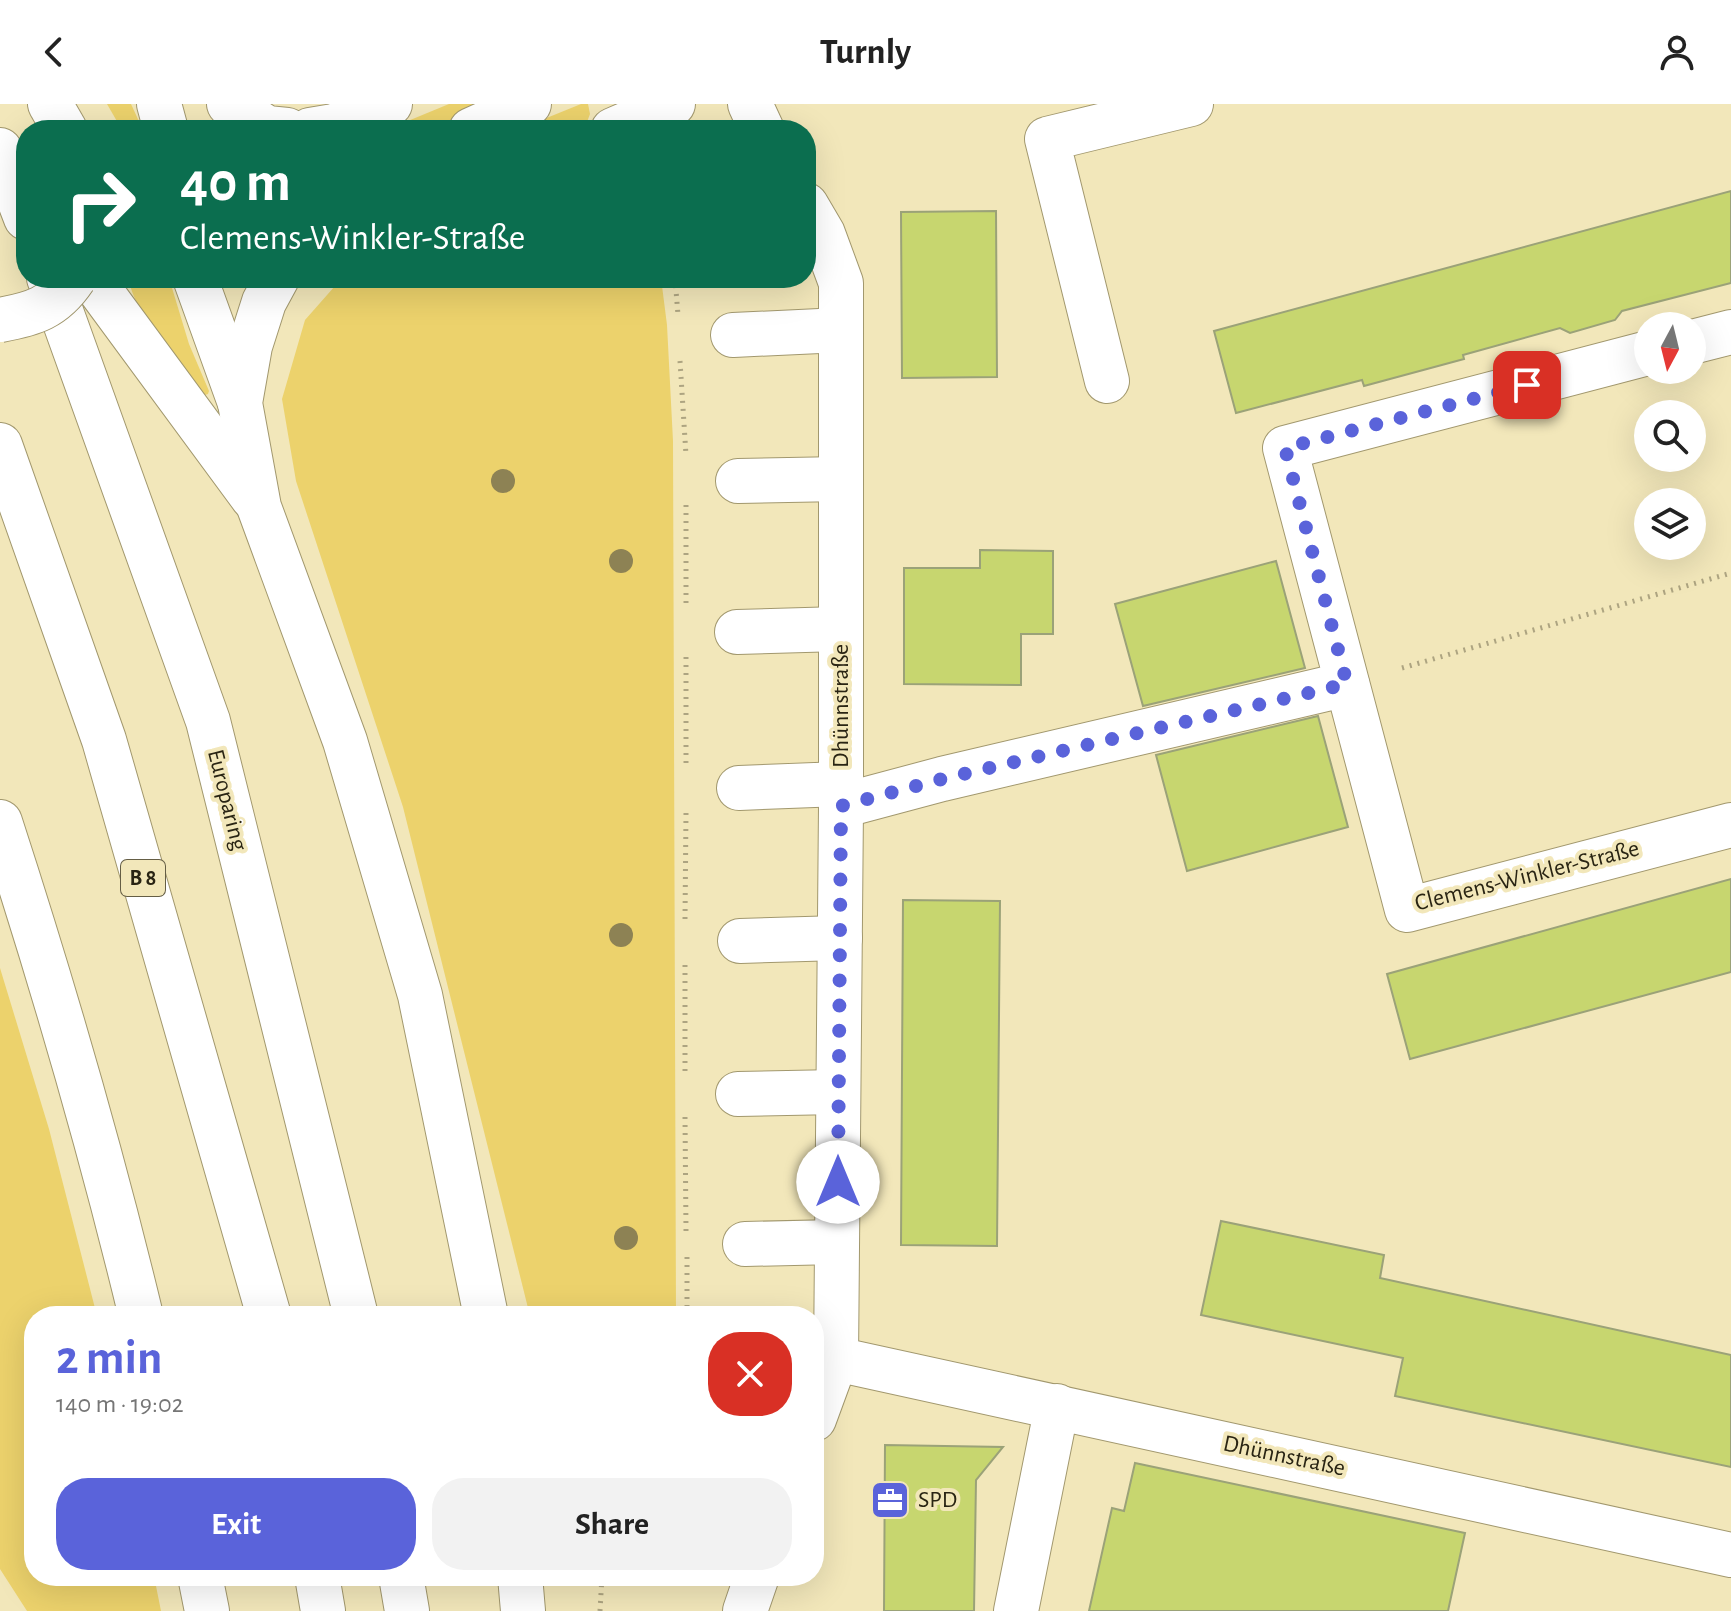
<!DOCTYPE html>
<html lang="en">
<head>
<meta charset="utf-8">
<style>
  body { margin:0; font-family:"Alegreya Sans",sans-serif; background:#f2f2f2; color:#222; height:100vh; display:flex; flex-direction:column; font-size:30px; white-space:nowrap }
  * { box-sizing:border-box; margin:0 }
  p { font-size:26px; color:#767676 }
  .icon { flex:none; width:44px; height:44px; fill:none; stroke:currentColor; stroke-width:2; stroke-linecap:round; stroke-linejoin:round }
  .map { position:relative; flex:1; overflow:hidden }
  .details { position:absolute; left:24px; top:1202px; width:800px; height:280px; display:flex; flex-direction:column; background:#fff; border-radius:32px; box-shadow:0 8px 32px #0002 }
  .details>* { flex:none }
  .hud { position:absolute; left:16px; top:16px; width:800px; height:168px; border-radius:32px; box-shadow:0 8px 32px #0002; background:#0b6e4f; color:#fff; overflow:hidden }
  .needle { width:52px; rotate:187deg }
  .tools { position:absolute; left:1634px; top:208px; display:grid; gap:16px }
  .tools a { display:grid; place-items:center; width:72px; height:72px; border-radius:50%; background:#fff; box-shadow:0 8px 32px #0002; font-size:40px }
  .pin { position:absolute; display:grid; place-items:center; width:68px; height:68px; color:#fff; margin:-34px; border-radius:16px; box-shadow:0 4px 12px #0006 }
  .me { position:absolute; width:88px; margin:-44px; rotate:0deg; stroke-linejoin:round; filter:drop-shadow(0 0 6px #0008) }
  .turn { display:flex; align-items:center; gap:28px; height:168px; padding:0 32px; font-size:36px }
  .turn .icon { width:104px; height:104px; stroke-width:2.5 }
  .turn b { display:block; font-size:56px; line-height:68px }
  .round { display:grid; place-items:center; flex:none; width:84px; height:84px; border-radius:32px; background:#f2f2f2 }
  .head { display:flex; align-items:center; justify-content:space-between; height:136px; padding:0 32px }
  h1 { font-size:48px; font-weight:700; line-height:60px; color:#5a63da }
  .button { display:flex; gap:16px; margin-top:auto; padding:16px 32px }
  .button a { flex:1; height:92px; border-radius:32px; background:#5a63da; color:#fff; font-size:32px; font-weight:700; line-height:92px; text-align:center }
  .button a+a { background:#f2f2f2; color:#222 }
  header { display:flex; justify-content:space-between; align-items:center; height:104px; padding:0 32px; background:#fff; font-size:36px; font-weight:700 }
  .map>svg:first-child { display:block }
  .green { fill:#ecd26c }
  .building { fill:#c7d66f; stroke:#9ba278; stroke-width:2 }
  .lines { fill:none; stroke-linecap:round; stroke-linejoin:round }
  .minor-casing { stroke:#a2986e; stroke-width:46 }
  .major-casing { stroke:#a2986e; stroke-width:46 }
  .highway-casing { stroke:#a2986e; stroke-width:46 }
  .path { stroke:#ada481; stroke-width:5; stroke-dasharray:2 6; stroke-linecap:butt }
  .minor { stroke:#fff; stroke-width:44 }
  .major { stroke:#fff; stroke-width:44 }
  .highway { stroke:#fff; stroke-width:44 }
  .major-bridge-casing { stroke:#a2986e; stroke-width:46; stroke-linecap:butt }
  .major-bridge { stroke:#fff; stroke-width:44 }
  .tree { fill:#8d8254 }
  .route { stroke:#5a63da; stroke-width:14; stroke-dasharray:0 25.2 }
  .labels { text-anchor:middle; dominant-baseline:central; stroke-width:8; stroke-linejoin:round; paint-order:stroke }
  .shield { fill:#f2e7ba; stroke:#655e45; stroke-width:2 }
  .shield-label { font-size:22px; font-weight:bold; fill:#292413 }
  .street-label { font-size:24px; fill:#292413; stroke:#f2e7ba }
  .poi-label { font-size:24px; fill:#292413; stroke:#f2e7ba; text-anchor:start }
</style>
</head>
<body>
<header><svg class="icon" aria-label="back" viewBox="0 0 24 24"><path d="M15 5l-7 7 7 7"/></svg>Turnly<svg class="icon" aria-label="person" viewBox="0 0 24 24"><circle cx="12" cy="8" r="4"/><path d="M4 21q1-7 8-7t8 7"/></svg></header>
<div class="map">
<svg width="1731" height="1507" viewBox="0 0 1731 1507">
  <rect width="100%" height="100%" fill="#f2e7ba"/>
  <!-- green -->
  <g class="green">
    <path d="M107,0H131L143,26H122Z"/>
    <path d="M449,0H493L431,26H386Z"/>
    <path d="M581,0H588L590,10L587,18L565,26H517Z"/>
    <path d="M130,174H169L189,240L209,287L208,290L202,292C187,271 125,196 130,174Z"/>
    <path d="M342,174H661L667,221L673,337L676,1212H530L403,703L296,377L282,295L305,216Z"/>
    <path d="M0,864L49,1025L97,1212H34V1472H154L161,1507H27L0,1465Z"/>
  </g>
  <!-- building -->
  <g class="building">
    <path d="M1731,87V179L1622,207L1615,216L1570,229L1560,224L1463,251L1464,255L1364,282L1362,276L1236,309L1214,227Z"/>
    <path d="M996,107L997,273L902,274L901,108Z"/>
    <path d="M980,446L1053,447V530H1021V581L904,580V464H980Z"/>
    <path d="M1276,457L1305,564L1143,602L1115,500Z"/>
    <path d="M1318,612L1348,723L1187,767L1156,651Z"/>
    <path d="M1731,775V868L1410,955L1387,870Z"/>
    <path d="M903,796L1000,797L997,1142L901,1141Z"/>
    <path d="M1221,1117L1384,1151L1380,1174L1731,1251V1363L1395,1292L1403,1254L1201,1211Z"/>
    <path d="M885,1341L1003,1343L976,1376L974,1507H884Z"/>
    <path d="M1135,1359L1465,1429L1448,1507H1089L1112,1404L1124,1407Z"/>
  </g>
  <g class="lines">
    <!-- minor casing -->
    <g class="minor-casing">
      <g id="minor">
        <path d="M159,0L166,26"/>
        <path d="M750,0L762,26"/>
        <path d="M806,101L823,130L841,179V702L836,1255L814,1315"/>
        <path d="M195,174L240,299"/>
        <path d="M733,231L841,226"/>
        <path d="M1692,238L1731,228"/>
        <path d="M1648,249L1285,344L1407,806L1731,721"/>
        <path d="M1107,277L1047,35L1191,0"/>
        <path d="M738,377L841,375"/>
        <path d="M737,528L840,525"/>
        <path d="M739,684L841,680"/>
        <path d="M841,702L942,675L1347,580"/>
        <path d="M740,837L840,834"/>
        <path d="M738,990L838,988"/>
        <path d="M745,1140L837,1138"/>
        <path d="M836,1255L1731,1451"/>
        <path d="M745,1507L757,1472"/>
        <path d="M1016,1507L1057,1302"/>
      </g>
    </g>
    <!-- major casing -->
    <g class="major-casing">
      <g id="major">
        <path d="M50,0L65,26"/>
        <path d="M229,0L267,24L287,26"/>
        <path d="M310,26L334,22L390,0"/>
        <path d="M471,26L529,0"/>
        <path d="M613,26L673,0"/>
      </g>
    </g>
    <!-- highway casing -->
    <g class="highway-casing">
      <g id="highway">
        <path d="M0,46L26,114"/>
        <path d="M49,174L208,617L356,1212"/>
        <path d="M91,174L253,394"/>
        <path d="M277,174L264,198L250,242L240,299L259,403L345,637L420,891L486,1212"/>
        <path d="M0,341L104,636L269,1212"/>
        <path d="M0,718C53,881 101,1046 141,1212"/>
        <path d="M200,1472L207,1507"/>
        <path d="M317,1472L323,1507"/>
        <path d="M401,1472L407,1507"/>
        <path d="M520,1472L523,1507"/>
      </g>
    </g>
    <!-- path -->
    <g class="path">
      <path d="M675,174L678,211"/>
      <path d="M680,257L686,351"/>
      <path d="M686,499V401"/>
      <path d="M1402,564L1731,469"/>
      <path d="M686,659V553"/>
      <path d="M685,815L686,709"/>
      <path d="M685,967V857"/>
      <path d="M685,1013L686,1127"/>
      <path d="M687,1153V1212"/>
      <path d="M600,1507L602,1472"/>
    </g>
    <!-- minor -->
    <use href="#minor" class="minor"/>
    <!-- major -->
    <use href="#major" class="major"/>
    <!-- highway -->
    <use href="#highway" class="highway"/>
    <!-- major-bridge casing -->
    <g class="major-bridge-casing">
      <path id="major-bridge" d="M0,216C33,210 54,204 74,174"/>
    </g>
    <!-- major-bridge -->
    <use href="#major-bridge" class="major-bridge"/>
  </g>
  <!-- trees -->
  <g class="tree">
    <circle cx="503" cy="377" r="12"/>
    <circle cx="621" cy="457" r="12"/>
    <circle cx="621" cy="831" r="12"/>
    <circle cx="626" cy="1134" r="12"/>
  </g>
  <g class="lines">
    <!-- route -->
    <path class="route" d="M838,1078L841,702L942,675L1347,580L1285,344L1527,281"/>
  </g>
  <!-- icons -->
  <defs>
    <g id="office-square" transform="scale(2)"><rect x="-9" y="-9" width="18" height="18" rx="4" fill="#5a63da" stroke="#f2e7ba"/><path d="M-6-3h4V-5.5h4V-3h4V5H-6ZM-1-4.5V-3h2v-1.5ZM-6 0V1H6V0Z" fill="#fff"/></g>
  </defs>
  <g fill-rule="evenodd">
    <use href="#office-square" x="890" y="1396"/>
  </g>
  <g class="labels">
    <!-- shield labels -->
    <rect class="shield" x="121" y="756" width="44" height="36" rx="6"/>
    <g class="shield-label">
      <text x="143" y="774">B 8</text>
    </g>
    <!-- street labels -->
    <g class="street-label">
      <text transform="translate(841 602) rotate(-90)">Dhünnstraße</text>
      <text transform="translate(227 696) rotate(76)">Europaring</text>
      <text transform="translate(1527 772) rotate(-14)">Clemens-Winkler-Straße</text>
      <text transform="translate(1284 1352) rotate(12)">Dhünnstraße</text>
    </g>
    <!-- poi labels -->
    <g class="poi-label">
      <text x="918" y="1396">SPD</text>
    </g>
  </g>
</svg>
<div class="tools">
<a><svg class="needle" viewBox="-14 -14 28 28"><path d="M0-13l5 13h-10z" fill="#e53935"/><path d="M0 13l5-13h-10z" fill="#767676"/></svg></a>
<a><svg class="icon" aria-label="search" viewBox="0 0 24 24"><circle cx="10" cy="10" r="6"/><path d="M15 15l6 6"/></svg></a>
<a><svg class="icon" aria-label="layers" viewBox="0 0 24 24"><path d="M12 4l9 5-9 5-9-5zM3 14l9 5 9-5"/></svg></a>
</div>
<div class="pin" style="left:1527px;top:281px;background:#d93025"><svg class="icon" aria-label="arrive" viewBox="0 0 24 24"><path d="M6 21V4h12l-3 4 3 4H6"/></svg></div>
<svg class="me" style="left:838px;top:1078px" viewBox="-20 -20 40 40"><circle r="19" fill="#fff"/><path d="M0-13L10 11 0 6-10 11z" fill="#5a63da"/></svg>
<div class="hud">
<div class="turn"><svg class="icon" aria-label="right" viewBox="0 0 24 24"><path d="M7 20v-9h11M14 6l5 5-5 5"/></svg><div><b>40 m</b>Clemens-Winkler-Straße</div></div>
</div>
<section class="details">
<div class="head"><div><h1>2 min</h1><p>140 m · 19:02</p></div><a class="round" style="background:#d93025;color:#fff"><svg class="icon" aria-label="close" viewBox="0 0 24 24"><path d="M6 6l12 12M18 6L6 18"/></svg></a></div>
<div class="button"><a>Exit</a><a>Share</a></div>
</section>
</div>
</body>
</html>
